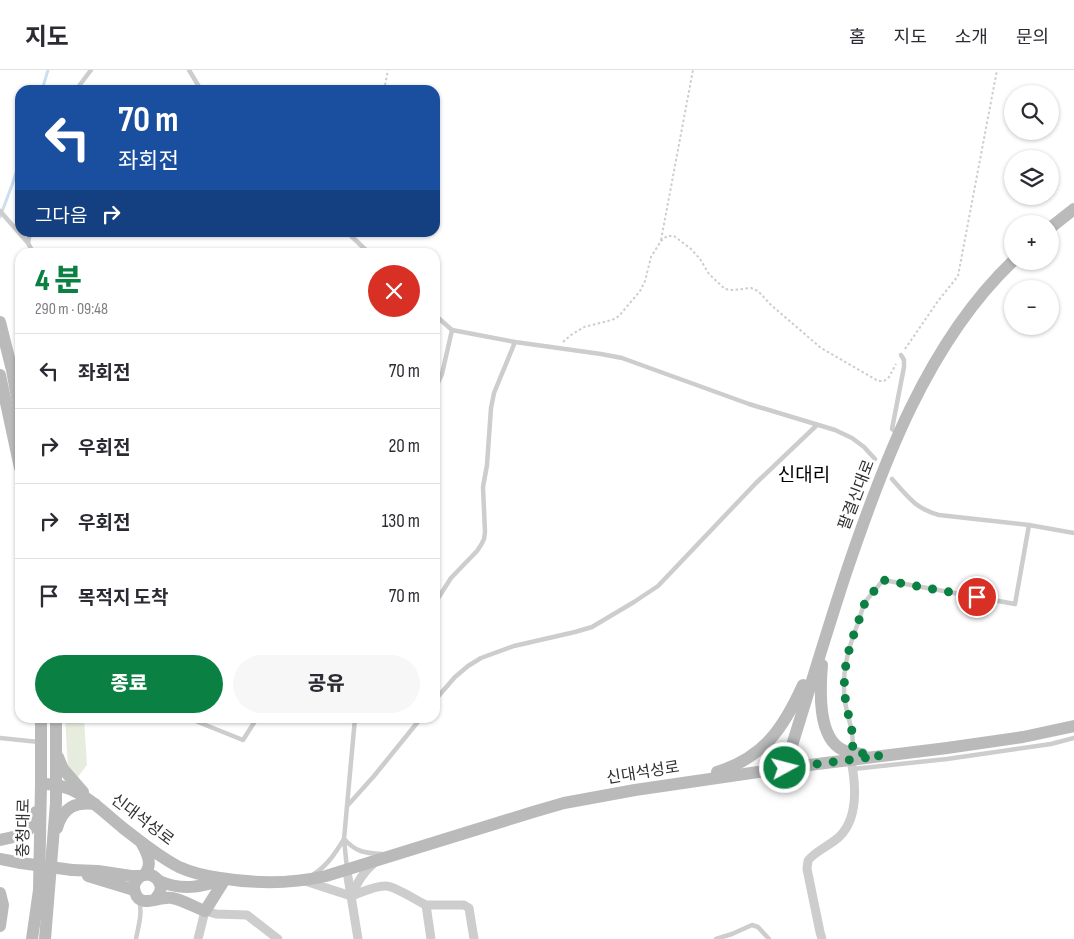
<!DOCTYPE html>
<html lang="ko">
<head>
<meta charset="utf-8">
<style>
  body { margin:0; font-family:"Sofia Sans Condensed","Noto Sans KR",sans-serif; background:#f7f7f7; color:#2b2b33; height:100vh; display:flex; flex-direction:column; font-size:19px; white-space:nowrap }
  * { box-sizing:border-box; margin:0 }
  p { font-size:16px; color:#7c7c81 }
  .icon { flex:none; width:28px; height:28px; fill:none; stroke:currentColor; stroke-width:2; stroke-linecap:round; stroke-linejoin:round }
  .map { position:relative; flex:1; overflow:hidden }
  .panel { position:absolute; left:15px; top:178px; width:425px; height:475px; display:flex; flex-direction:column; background:#fff; border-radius:15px; box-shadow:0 1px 4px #0004 }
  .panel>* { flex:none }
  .hud { position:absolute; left:15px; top:15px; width:425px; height:152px; border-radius:15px; box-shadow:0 1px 4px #0004; background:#1a4fa0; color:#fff; overflow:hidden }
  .controls { position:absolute; left:1004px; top:15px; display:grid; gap:10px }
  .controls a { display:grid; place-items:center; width:55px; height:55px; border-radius:50%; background:#fff; box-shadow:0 1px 4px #0004; font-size:25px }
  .pin { position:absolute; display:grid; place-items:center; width:42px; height:42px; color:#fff; margin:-21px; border:2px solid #fff; border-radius:50%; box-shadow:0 1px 5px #0007 }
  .me { position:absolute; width:55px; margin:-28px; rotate:83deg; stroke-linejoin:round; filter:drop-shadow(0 0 4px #0008) }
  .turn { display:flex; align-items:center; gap:18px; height:105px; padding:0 20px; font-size:22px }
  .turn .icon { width:65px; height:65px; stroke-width:2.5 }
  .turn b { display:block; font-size:35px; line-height:42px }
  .then { display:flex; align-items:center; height:48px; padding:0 20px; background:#0003; gap:10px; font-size:19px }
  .round { display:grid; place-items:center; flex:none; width:52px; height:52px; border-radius:26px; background:#f7f7f7 }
  .headline { display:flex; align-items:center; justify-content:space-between; height:85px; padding:0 20px }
  h1 { font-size:30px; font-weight:800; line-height:38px; color:#0b8043 }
  .button { display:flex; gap:10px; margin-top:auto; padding:10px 20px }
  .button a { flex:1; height:58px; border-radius:30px; background:#0b8043; color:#fff; font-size:20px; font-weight:800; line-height:58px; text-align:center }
  .button a+a { background:#f7f7f7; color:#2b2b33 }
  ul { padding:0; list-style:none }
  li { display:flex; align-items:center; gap:15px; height:75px; padding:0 20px; border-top:1px solid #e1e1e2 }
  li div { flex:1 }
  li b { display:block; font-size:19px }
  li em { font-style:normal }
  header { display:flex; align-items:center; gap:30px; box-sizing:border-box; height:70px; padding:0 25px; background:#fff; border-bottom:1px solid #e1e1e2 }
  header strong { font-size:24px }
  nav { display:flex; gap:28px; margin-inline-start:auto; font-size:18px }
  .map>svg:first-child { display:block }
  .green { fill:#e6edde }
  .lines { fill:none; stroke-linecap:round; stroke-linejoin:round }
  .stream { stroke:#cbdfec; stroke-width:3 }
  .path { stroke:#cdcdcd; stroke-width:2; stroke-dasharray:2.5 2.5; stroke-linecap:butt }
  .lane { stroke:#cdcdcd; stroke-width:4.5 }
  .street { stroke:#cdcdcd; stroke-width:9 }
  .secondary { stroke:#bababa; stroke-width:12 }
  .secondary-bridge { stroke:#bababa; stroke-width:12 }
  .route { stroke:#0b8043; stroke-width:9; stroke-dasharray:0 16.2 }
  .labels { text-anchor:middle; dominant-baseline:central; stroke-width:5; stroke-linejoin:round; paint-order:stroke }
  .street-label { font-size:16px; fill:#303030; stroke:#fff }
  .quarter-label { font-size:19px; fill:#000; stroke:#fff }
</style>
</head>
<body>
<header>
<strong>지도</strong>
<nav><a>홈</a><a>지도</a><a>소개</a><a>문의</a></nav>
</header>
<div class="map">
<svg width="1074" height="869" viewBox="0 0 1074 869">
  <rect width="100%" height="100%" fill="#fff"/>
  <!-- green -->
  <path class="green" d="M65,648H84L87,695L77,708L68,699Z"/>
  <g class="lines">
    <!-- stream -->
    <g class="stream">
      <path d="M42,20L48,0"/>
      <path d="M0,147L12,115L20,90"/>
    </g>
    <!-- path -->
    <g class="path">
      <path d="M384,20L388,0"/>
      <path d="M661,170L693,0"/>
      <path d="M563,272L571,265L584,257L612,250L619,246L640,221L645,211L651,187L661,171L667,166H674L691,179L700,189L709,204L725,219L733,220L751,218L758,221L771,235L821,278L878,311H884L889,307L896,294"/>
      <path d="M905,279L938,231L958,206L997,0"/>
    </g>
    <!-- lane -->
    <g class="lane">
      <path d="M189,0L201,20"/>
      <path d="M76,20L91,0"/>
      <path d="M0,141L28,173L30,162"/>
      <path d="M347,162L368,182"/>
      <path d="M28,173L33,182"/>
      <path d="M435,245L452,260L515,272L601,284L622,288L749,334L835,360L852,368L864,377L875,389"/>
      <path d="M435,319L442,304L452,260"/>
      <path d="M898,364L892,359L904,297V290L901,285"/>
      <path d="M892,409C907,426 916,439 939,445L1029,455L1074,463"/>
      <path d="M435,533L451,508L477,481L481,475L484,469L485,462L483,417L487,395L491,338L494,323L515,272"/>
      <path d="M435,630L455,607L468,596L481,588L514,576L575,562L592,557L634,532L658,516L756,413L817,355"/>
      <path d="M188,648L243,670L257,648"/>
      <path d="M0,668L39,672"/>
      <path d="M852,681C855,664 848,649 845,632C841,603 848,579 858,553C860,547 862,540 864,534C869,526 877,518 883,510L1015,534L1029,455"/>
      <path d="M853,699L947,689L1051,674L1074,668"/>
      <path d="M348,735L374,706L421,648"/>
      <path d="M347,799L344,769L355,648"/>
      <path d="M314,804C328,795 336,782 344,769C356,782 364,783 382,784"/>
      <path d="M136,869C138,857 143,843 139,831"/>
      <path d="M716,869L732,864L752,855L758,857L769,869"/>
    </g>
    <!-- street -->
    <g class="street">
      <path d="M347,801L358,869"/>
      <path d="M305,811L351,826"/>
      <path d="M351,826C361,823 375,815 386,816C395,816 417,831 426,835L431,869"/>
      <path d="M351,826C357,814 362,803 373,794"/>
      <path d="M426,835H464L469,838L474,869"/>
      <path d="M198,869L205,841L216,844L247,845L278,869"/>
      <path d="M822,869L820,862L807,799C807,798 808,791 808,791C811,784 832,774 839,767C859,748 856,715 851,690"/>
    </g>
    <!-- secondary -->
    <g class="secondary">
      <path d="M1050,158L1074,139"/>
      <path d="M0,252L12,300L20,344"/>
      <path d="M0,305L20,398"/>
      <path d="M822,595C820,619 817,668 843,680C848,683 856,683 862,684"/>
      <path d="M58,687L63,699L83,722"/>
      <path d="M785,698C805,634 824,570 845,506C882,396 927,273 1013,191"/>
      <path d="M717,702C764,687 783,659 803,615"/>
      <path d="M41,714C46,714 51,714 56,715C82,719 103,742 123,758C141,772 159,787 179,797C192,803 206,806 220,808C256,814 290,814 326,806L533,742L564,733L635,720L785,698L947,678L1023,667L1074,656"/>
      <path d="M57,758C63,737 75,732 95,734"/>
      <path d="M0,770C18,766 35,764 36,742"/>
      <path d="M142,774C148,785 153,795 144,805"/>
      <path d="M0,789L21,793"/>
      <path d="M72,800L98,801L131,806H141"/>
      <path d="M88,806L134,820"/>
      <path d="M159,811C182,821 200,817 222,810"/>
      <path d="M0,823L3,835L0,856"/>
      <path d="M156,828C171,812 146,795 136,811C134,814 133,818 135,822C140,840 160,825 172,828C183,830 194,837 205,841L225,809"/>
      <path d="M32,869L39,820L41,714V648"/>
      <path d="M45,869L56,733V648"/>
    </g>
    <!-- secondary-bridge -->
    <path class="secondary-bridge" d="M21,793L72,800"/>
  </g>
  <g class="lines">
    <!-- route -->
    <path class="route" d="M785,698L880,686L852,682C855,664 849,651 846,633C841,605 848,579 858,553C860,547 862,540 864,535C869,526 877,518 883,510L977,527"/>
  </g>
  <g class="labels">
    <!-- street labels -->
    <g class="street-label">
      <text transform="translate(857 425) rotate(-69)">팔결신대로</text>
      <text transform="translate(643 703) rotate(-9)">신대석성로</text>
      <text transform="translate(142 750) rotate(37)">신대석성로</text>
      <text transform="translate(24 758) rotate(-89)">충청대로</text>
    </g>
    <!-- quarter labels -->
    <g class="quarter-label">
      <text x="804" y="405">신대리</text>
    </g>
  </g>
</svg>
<div class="controls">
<a><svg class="icon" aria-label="search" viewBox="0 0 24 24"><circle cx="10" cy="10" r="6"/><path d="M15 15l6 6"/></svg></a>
<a><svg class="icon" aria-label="layers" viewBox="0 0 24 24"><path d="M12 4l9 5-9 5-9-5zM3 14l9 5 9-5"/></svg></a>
<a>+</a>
<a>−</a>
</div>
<div class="pin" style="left:977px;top:527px;background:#d93025"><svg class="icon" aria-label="arrive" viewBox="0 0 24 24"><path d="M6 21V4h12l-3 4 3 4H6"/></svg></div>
<svg class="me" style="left:785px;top:698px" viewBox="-20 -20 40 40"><circle r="17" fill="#0b8043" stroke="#fff" stroke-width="3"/><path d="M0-11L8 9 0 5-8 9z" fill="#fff"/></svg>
<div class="hud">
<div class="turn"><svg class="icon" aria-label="left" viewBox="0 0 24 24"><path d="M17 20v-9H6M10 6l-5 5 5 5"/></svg><div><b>70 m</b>좌회전</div></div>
<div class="then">그다음<svg class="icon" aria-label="right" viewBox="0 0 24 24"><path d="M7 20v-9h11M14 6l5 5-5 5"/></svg></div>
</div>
<section class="panel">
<div class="headline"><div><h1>4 분</h1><p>290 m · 09:48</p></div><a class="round" style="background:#d93025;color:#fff"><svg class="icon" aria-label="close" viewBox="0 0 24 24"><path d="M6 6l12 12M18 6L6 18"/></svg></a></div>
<ul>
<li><svg class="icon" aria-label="left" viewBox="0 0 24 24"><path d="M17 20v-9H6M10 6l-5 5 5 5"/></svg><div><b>좌회전</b></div><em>70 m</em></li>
<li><svg class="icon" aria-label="right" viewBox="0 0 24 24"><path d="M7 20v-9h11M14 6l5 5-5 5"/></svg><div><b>우회전</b></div><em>20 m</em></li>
<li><svg class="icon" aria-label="right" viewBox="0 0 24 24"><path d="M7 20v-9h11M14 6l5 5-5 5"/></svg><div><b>우회전</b></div><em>130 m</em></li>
<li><svg class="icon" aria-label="arrive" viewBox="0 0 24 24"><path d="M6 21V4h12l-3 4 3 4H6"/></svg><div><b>목적지 도착</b></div><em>70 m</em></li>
</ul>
<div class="button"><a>종료</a><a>공유</a></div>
</section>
</div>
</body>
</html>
